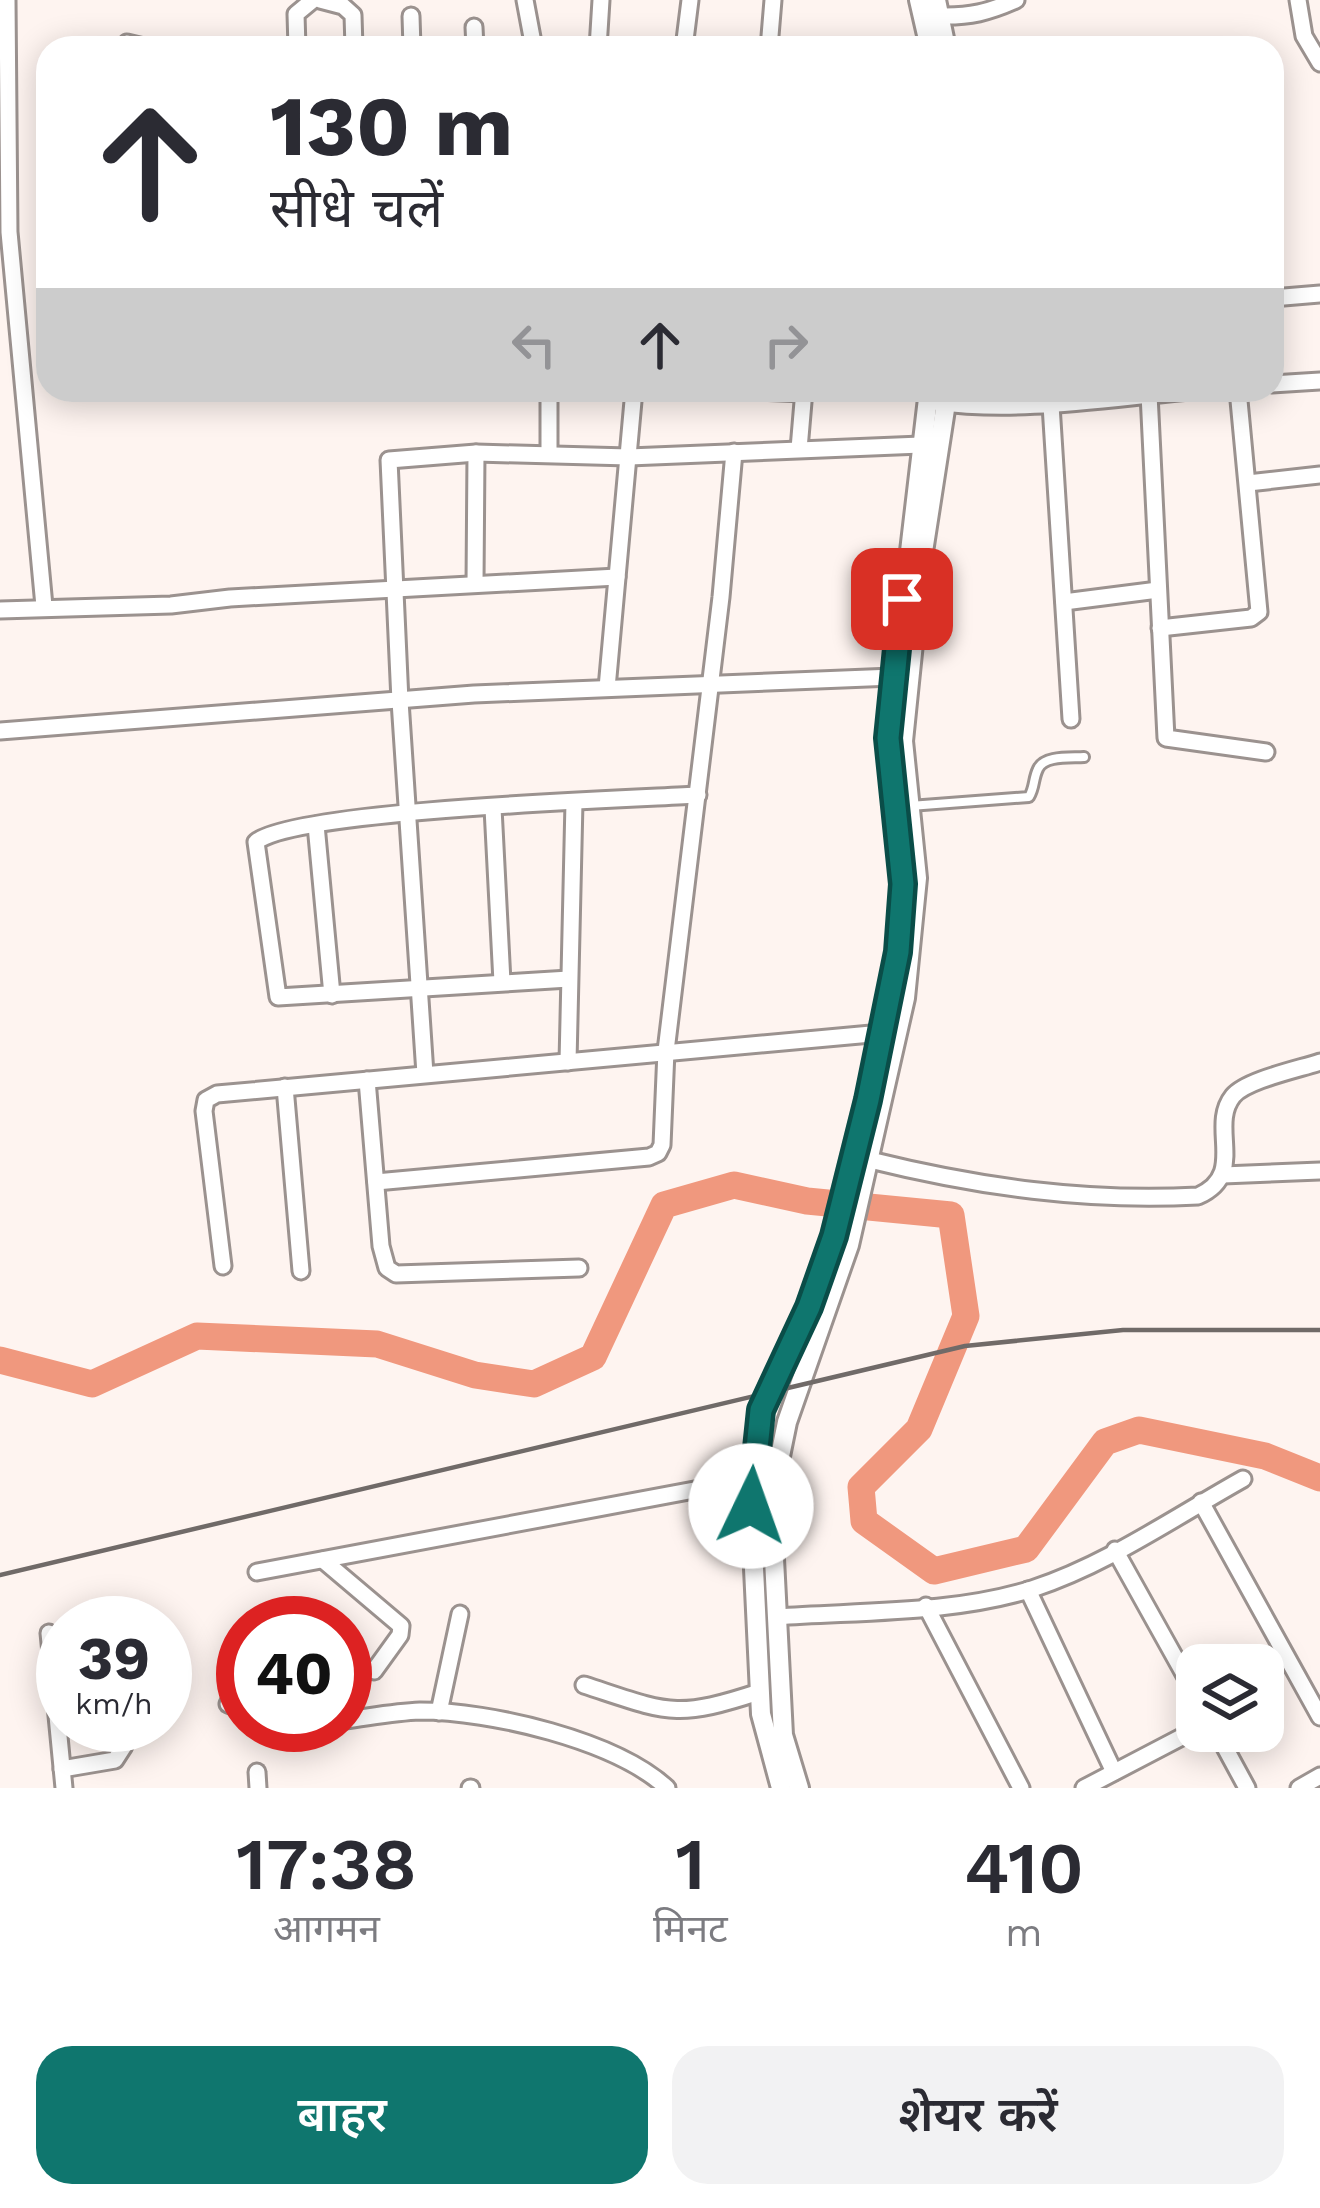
<!DOCTYPE html>
<html lang="hi">
<head>
<meta charset="utf-8">
<style>
  body { margin:0; font-family:"Work Sans","Noto Sans Devanagari",sans-serif; background:#f2f2f3; color:#2b2b33; height:100vh; display:flex; flex-direction:column; font-size:45px; white-space:nowrap }
  * { box-sizing:border-box; margin:0 }
  p { font-size:39px; color:#7c7c81 }
  .icon { flex:none; width:66px; height:66px; fill:none; stroke:currentColor; stroke-width:2; stroke-linecap:round; stroke-linejoin:round }
  .map { position:relative; height:1788px; overflow:hidden }
  .panel { display:flex; flex-direction:column; background:#fff; flex:1 }
  .panel>* { flex:none }
  .top-card { position:absolute; left:36px; top:36px; width:1248px; height:366px; border-radius:36px; box-shadow:0 6px 30px #0003; background:#fff; color:#2b2b33; overflow:hidden }
  .tools { position:absolute; left:1176px; top:1644px; display:grid; gap:24px }
  .tools a { display:grid; place-items:center; width:108px; height:108px; border-radius:24px; background:#fff; box-shadow:0 6px 30px #0003; font-size:60px }
  .speed { position:absolute; left:36px; top:1596px; display:flex; gap:24px; font-size:60px; font-weight:700; text-align:center }
  .speed>* { display:grid; place-content:center; width:156px; height:156px; border-radius:50%; background:#fff; box-shadow:0 6px 30px #0003; line-height:1 }
  .speed small { font-size:30px; font-weight:400 }
  .speed .limit { border:18px solid #d22; background:#fff; color:#111 }
  .pin { position:absolute; display:grid; place-items:center; width:102px; height:102px; color:#fff; margin:-51px; border-radius:24px; box-shadow:0 6px 18px #0006 }
  .me { position:absolute; width:132px; margin:-66px; rotate:3deg; stroke-linejoin:round; filter:drop-shadow(0 0 9px #0008) }
  .turn { display:flex; align-items:center; gap:42px; height:252px; padding:0 36px; font-size:54px }
  .turn .icon { width:156px; height:156px; stroke-width:2.5 }
  .turn b { display:block; font-size:84px; line-height:102px }
  .lanes { display:flex; align-items:center; height:114px; padding:0 36px; background:#0003; justify-content:center; gap:60px; direction:ltr }
  .lanes .off { opacity:.35 }
  .eta { display:flex; justify-content:space-evenly; align-items:center; height:204px; text-align:center }
  .eta b { font-size:72px; font-weight:600; line-height:84px }
  .button { display:flex; gap:24px; margin-top:auto; padding:24px 36px }
  .button a { flex:1; height:138px; border-radius:36px; background:#0f766e; color:#fff; font-size:48px; font-weight:600; line-height:138px; text-align:center }
  .button a+a { background:#f2f2f3; color:#2b2b33 }
  .map>svg:first-child { display:block }
  .lines { fill:none; stroke-linecap:round; stroke-linejoin:round }
  .river { stroke:#f0987e; stroke-width:27 }
  .service-casing { stroke:#9b928f; stroke-width:14 }
  .minor-casing { stroke:#9b928f; stroke-width:21 }
  .tertiary-casing { stroke:#9b928f; stroke-width:24 }
  .service { stroke:#fff; stroke-width:8 }
  .minor { stroke:#fff; stroke-width:15 }
  .tertiary { stroke:#fff; stroke-width:18 }
  .rail { stroke:#706a68; stroke-width:4.5 }
  .route-casing { stroke:#0a4d48; stroke-width:30 }
  .route { stroke:#0f766e; stroke-width:21 }
</style>
</head>
<body>
<div class="map">
<svg width="1320" height="1788" viewBox="0 0 1320 1788">
  <rect width="100%" height="100%" fill="#fef4f0"/>
  <g class="lines">
    <!-- river -->
    <path class="river" d="M0,1360L92,1384L197,1336L377,1344L475,1375L534,1384L593,1357L664,1205L734,1185L807,1201L951,1215L966,1316L919,1429L861,1487L864,1521L934,1571L1026,1549L1105,1442L1139,1430L1265,1456L1320,1478"/>
    <!-- service casing -->
    <g class="service-casing">
      <path id="service" d="M910,806L1029,797C1035,787 1033,779 1038,769C1044,755 1071,758 1084,757"/>
    </g>
    <!-- minor casing -->
    <g class="minor-casing">
      <g id="minor">
        <path d="M7,0L9,232L44,606"/>
        <path d="M320,0L343,6L353,15L354,48"/>
        <path d="M525,0L534,48"/>
        <path d="M1298,0L1304,36L1320,63"/>
        <path d="M411,16L412,48"/>
        <path d="M939,16C970,17 989,12 1016,0"/>
        <path d="M474,27L475,48"/>
        <path d="M123,48L127,43L148,48"/>
        <path d="M297,48L296,14L313,0"/>
        <path d="M598,48L601,0"/>
        <path d="M684,48L690,0"/>
        <path d="M769,48L773,0"/>
        <path d="M1272,298L1320,294"/>
        <path d="M1272,384L1320,381"/>
        <path d="M734,390L804,393"/>
        <path d="M1149,394L1166,738L1266,752"/>
        <path d="M935,402C1024,414 1113,397 1202,390"/>
        <path d="M1051,405L1071,719"/>
        <path d="M799,449L804,390"/>
        <path d="M549,453V390"/>
        <path d="M1248,483L1320,475"/>
        <path d="M475,584L476,453"/>
        <path d="M1064,602L1158,590"/>
        <path d="M0,610L171,605L230,598L617,577"/>
        <path d="M1160,628L1251,618L1259,612L1238,390"/>
        <path d="M607,688L634,390"/>
        <path d="M0,731L474,694L893,677"/>
        <path d="M493,808L502,982"/>
        <path d="M316,825L332,995"/>
        <path d="M569,979L278,997L256,842C295,810 628,799 698,795"/>
        <path d="M568,1062L574,802"/>
        <path d="M425,1074L400,701L389,460L476,453L629,457L921,445"/>
        <path d="M367,1080L381,1246L387,1268L396,1274L579,1268"/>
        <path d="M285,1087L301,1271"/>
        <path d="M870,1160C979,1187 1086,1202 1198,1196C1248,1174 1208,1127 1233,1096C1246,1080 1299,1069 1320,1062"/>
        <path d="M1223,1175L1320,1171"/>
        <path d="M376,1182L649,1157L658,1153L662,1145L666,1051L721,597L734,452"/>
        <path d="M223,1266L204,1111L206,1100L217,1094L882,1033"/>
        <path d="M1201,1502L1320,1717"/>
        <path d="M1115,1550L1197,1697"/>
        <path d="M323,1560L401,1626L400,1635L374,1671"/>
        <path d="M257,1572L753,1479"/>
        <path d="M1028,1590L1114,1772"/>
        <path d="M926,1606L1021,1788"/>
        <path d="M777,1617C859,1611 952,1614 1032,1589C1106,1565 1175,1517 1243,1479"/>
        <path d="M49,1633L64,1788"/>
        <path d="M584,1685C667,1712 674,1720 759,1692"/>
        <path d="M228,1704L243,1710"/>
        <path d="M439,1712L460,1614"/>
        <path d="M345,1720C369,1717 395,1712 420,1711C490,1711 615,1740 667,1788"/>
        <path d="M277,1725L293,1729L317,1725"/>
        <path d="M1216,1731L1247,1788"/>
        <path d="M62,1769L115,1760L124,1746L125,1725"/>
        <path d="M257,1772L258,1788"/>
        <path d="M470,1788H471"/>
        <path d="M1084,1788L1197,1729"/>
        <path d="M1299,1788L1320,1776"/>
      </g>
    </g>
    <!-- tertiary casing -->
    <g class="tertiary-casing">
      <g id="tertiary">
        <path d="M919,0L930,48"/>
        <path d="M936,0L946,48"/>
        <path d="M781,1788L761,1714L751,1506L754,1455L769,1387L809,1307L834,1236L868,1100L901,931L903,884L888,738L929,390"/>
        <path d="M799,1788L783,1735L771,1500L787,1422L849,1245L905,998L917,878L903,741L921,565L948,390"/>
      </g>
    </g>
    <!-- service -->
    <use href="#service" class="service"/>
    <!-- minor -->
    <use href="#minor" class="minor"/>
    <!-- tertiary -->
    <use href="#tertiary" class="tertiary"/>
    <!-- rail -->
    <path class="rail" d="M0,1575L965,1346L1123,1330H1320"/>
  </g>
  <g class="lines">
    <!-- route casing -->
    <g class="route-casing">
      <path id="route" d="M751,1506L761,1410L809,1307L834,1236L868,1100L898,952L903,884L888,738L902,599"/>
    </g>
    <!-- route -->
    <use href="#route" class="route"/>
  </g>
</svg>
<div class="tools">
<a><svg class="icon" aria-label="layers" viewBox="0 0 24 24"><path d="M12 4l9 5-9 5-9-5zM3 14l9 5 9-5"/></svg></a>
</div>
<div class="speed"><div>39<small>km/h</small></div><div class="limit">40</div></div>
<div class="pin" style="left:902px;top:599px;background:#d93025"><svg class="icon" aria-label="arrive" viewBox="0 0 24 24"><path d="M6 21V4h12l-3 4 3 4H6"/></svg></div>
<svg class="me" style="left:751px;top:1506px" viewBox="-20 -20 40 40"><circle r="19" fill="#fff"/><path d="M0-13L10 11 0 6-10 11z" fill="#0f766e"/></svg>
<div class="top-card">
<div class="turn"><svg class="icon" aria-label="ahead" viewBox="0 0 24 24"><path d="M12 20V5M6 11l6-6 6 6"/></svg><div><b>130 m</b>सीधे चलें</div></div>
<div class="lanes"><svg class="icon off" aria-label="left" viewBox="0 0 24 24"><path d="M17 20v-9H6M10 6l-5 5 5 5"/></svg><svg class="icon" aria-label="ahead" viewBox="0 0 24 24"><path d="M12 20V5M6 11l6-6 6 6"/></svg><svg class="icon off" aria-label="right" viewBox="0 0 24 24"><path d="M7 20v-9h11M14 6l5 5-5 5"/></svg></div>
</div>
</div>
<section class="panel">
<div class="eta">
<div><b>17:38</b><p>आगमन</p></div>
<div><b>1</b><p>मिनट</p></div>
<div><b>410</b><p>m</p></div>
</div>
<div class="button"><a>बाहर</a><a>शेयर करें</a></div>
</section>
</body>
</html>
